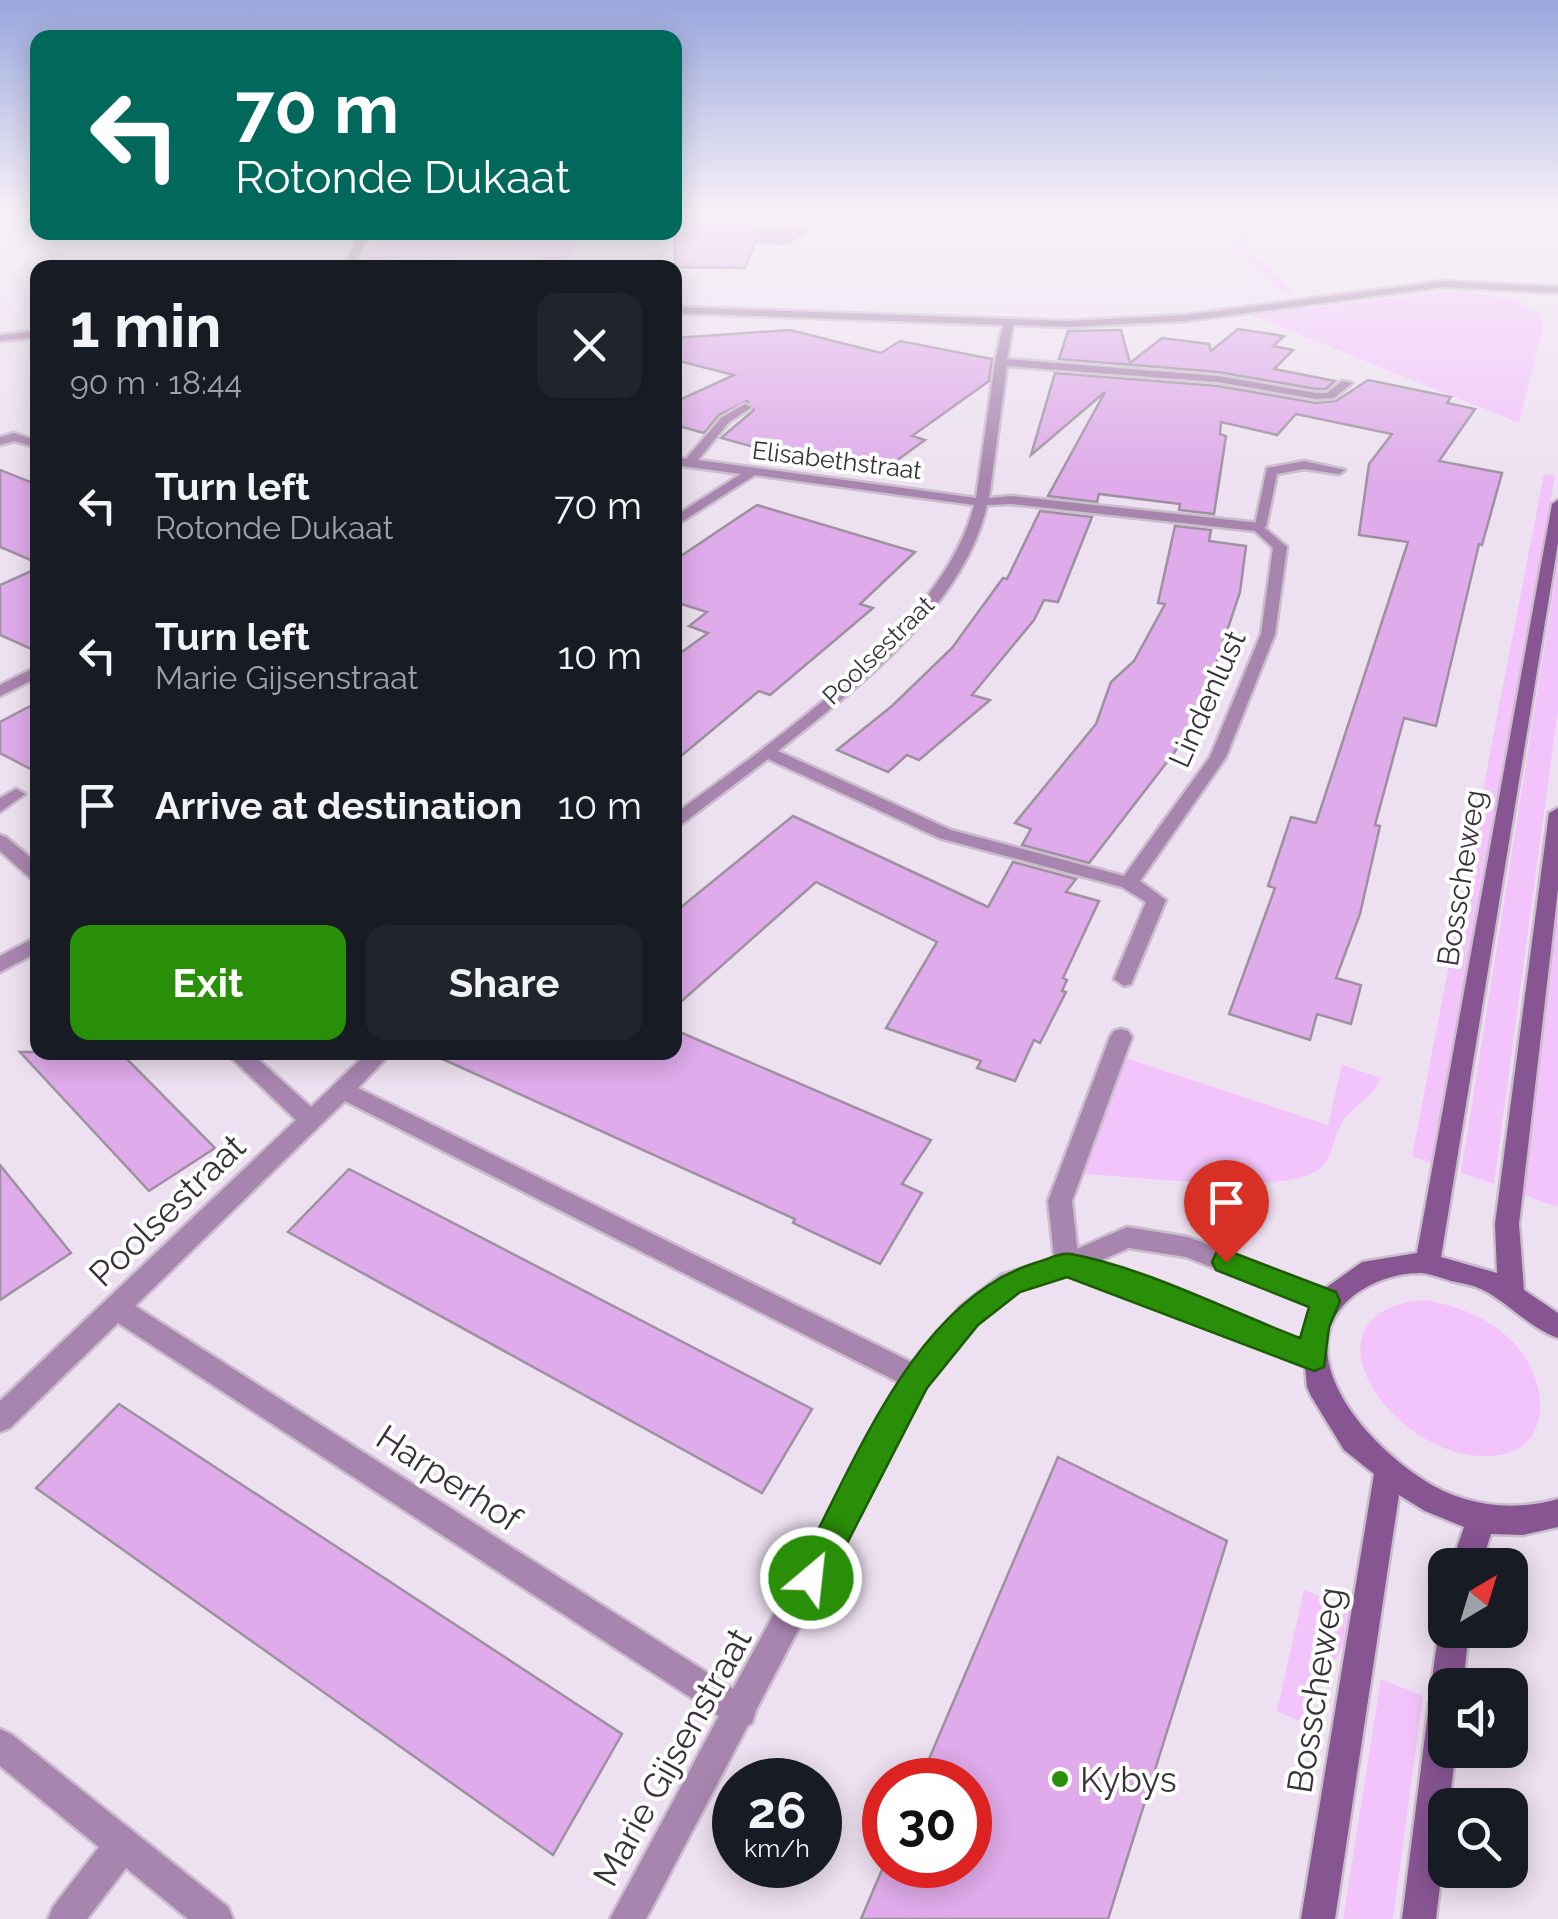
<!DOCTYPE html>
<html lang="en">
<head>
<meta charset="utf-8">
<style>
  body { margin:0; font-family:Raleway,sans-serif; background:#20242c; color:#f1f3f6; height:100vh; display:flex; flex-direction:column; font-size:38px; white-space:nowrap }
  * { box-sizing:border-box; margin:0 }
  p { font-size:32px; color:#9ea1a6 }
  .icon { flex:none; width:55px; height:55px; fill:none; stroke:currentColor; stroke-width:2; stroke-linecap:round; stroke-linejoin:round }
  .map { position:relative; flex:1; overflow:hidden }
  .panel { position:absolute; left:30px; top:260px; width:652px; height:800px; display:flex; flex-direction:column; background:#171b24; border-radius:20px; box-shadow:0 5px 25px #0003 }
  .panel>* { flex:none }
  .guide { position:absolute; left:30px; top:30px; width:652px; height:210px; border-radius:20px; box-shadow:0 5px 25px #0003; background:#00695c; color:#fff; overflow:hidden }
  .needle { width:65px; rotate:38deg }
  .tools { position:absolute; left:1428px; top:1548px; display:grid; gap:20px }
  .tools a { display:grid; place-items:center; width:100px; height:100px; border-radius:20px; background:#171b24; box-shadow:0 5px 25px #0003; font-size:50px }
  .speed { position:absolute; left:712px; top:1758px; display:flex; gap:20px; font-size:50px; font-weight:700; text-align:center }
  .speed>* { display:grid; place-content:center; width:130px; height:130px; border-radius:50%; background:#171b24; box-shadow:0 5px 25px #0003; line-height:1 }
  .speed small { font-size:25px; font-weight:400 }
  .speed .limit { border:15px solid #d22; background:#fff; color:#111 }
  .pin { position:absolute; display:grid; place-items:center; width:85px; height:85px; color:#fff; margin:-102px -42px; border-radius:50% 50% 50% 0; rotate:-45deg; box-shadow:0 0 10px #0007 }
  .pin .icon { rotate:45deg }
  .me { position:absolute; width:110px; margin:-55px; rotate:28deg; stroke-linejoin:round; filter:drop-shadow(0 0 8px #0008) }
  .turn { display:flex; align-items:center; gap:35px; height:210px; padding:0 40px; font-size:45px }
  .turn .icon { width:130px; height:130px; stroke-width:2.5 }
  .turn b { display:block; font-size:70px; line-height:85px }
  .round { display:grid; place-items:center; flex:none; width:105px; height:105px; border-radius:20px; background:#20242c }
  .overview { display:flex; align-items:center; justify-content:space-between; height:170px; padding:0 40px }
  h1 { font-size:60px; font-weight:700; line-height:75px }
  .primary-button { display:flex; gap:20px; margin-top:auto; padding:20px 40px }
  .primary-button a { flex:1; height:115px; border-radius:20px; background:#298e08; color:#fff; font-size:40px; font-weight:700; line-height:115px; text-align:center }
  .primary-button a+a { background:#20242c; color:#f1f3f6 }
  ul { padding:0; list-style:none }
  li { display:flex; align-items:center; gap:30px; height:150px; padding:0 40px }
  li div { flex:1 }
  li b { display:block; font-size:38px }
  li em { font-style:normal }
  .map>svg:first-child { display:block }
  .green { fill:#f2c4fb }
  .water { fill:#c290cd }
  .building { fill:#dfabea; stroke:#9d91a0; stroke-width:2.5 }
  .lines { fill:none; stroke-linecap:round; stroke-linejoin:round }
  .lane-casing { stroke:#c9bdcb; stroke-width:5 }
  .street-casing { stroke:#c9bdcb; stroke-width:5 }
  .secondary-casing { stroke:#c9bdcb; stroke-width:5 }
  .lane { fill:#a885af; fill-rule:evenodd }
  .street { fill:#a885af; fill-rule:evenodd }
  .secondary { fill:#885593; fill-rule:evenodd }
  .route { fill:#298e08; stroke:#1b5c05; stroke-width:2.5 }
  .poi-dot { fill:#298e08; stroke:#fff; stroke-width:4 }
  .labels { text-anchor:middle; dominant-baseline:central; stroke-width:8; stroke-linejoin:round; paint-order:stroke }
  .far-street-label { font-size:25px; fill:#383239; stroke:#fff }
  .street-label { font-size:30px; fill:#383239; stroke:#fff }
  .near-street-label { font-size:35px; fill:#383239; stroke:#fff }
  .near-poi-label { font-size:35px; fill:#383239; stroke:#fff; text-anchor:start }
</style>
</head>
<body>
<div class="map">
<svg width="1558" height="1919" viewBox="0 0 1558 1919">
  <rect width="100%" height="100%" fill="#ede0f0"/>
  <!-- green -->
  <g class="green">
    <path d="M1244,213H1268L1248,239V248L1295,293C1270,293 1255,261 1231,254Z"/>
    <path d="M379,233V232L581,233L564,267H537L540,253L388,259L383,267H357Z"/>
    <path d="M1452,291L1511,298L1539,312L1543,325L1519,423L1251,315Z"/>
    <path d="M1544,474L1555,476L1433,1164L1412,1156Z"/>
    <path d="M1558,561V709L1494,1184L1461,1173Z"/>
    <path d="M1558,893V1207L1524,1195Z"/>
    <path d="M1125,1058L1328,1125L1342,1065L1381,1078C1372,1098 1359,1102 1346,1117C1333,1131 1335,1153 1323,1166C1290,1200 1128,1174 1078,1174Z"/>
    <path d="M1425,1300C1458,1306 1488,1317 1513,1342C1552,1382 1555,1459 1482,1456C1386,1453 1295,1310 1425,1300Z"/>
    <path d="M1304,1590L1351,1609L1349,1636L1299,1721L1277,1711Z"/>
    <path d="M1381,1679L1423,1696L1393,1919H1343Z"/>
  </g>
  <!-- water -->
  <path class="water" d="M799,225L809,231L788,245L752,244L750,229Z"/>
  <!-- building -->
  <g class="building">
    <path d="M687,213H750L755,242L745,268L675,267V219H686Z"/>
    <path d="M1238,329L1284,336L1273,346L1293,350L1274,369L1335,381L1326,389H1316L1218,372L1059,359L1068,331L1121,330L1130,363L1162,338L1209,344L1211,351Z"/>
    <path d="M790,330L881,353L900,341L992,359L989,381L912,436L925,440L888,467L829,452L812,463L721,438L754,410L747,401L719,415L704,433L675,425V402L734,375L675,360V338Z"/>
    <path d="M1055,373L1218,386L1316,403L1336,401L1368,380L1451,397L1447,403L1475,409L1439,461L1502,473L1482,545L1479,544L1436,726L1404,718L1375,825L1380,826L1360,914L1336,978L1361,985L1351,1024L1317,1014L1310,1040L1229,1014L1275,888L1268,886L1291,817L1316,823L1408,542L1359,535L1369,464L1392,434L1296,414L1277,435L1221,422L1220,434L1226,436L1214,514L1179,510L1180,504L1099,494L1097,502L1048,496L1105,392L1031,455Z"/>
    <path d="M0,470L38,485V563L0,547Z"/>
    <path d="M757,505L915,552L860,604L873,608L770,695L759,691L675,761V657L708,633L689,626L707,612L675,602V560Z"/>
    <path d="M1040,511L1092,517L1058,602L1044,600L1034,620L972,695L990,700L919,760L907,755L888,772L837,750L892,706L952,648L1003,578L1007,579Z"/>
    <path d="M1175,526L1211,530L1209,541L1246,546L1240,592L1201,709L1174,753L1089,863L1022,845L1031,829L1015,823L1096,724L1111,682L1134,661L1165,604L1158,603Z"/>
    <path d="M38,568V652L0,635V585Z"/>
    <path d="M38,702V773L0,753V722Z"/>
    <path d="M793,816L988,907L1013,862L1076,879L1066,892L1099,901L1063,978L1067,980L1062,991L1066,992L1040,1043L1034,1040L1015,1081L977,1068L981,1061L886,1028L937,942L816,882L675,1007V912Z"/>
    <path d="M675,1030L931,1140L902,1184L922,1193L880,1264L793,1223L795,1219L427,1052H675Z"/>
    <path d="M20,1052H120L215,1148L149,1191Z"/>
    <path d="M0,1165L71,1253L0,1300Z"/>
    <path d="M349,1169L812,1409L762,1493L288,1232Z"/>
    <path d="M119,1404L622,1734L553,1855L36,1488Z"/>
    <path d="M1058,1457L1227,1541L1108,1919H861L884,1865H970V1780H920Z"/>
  </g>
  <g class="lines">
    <!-- lane casing -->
    <g class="lane-casing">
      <g id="lane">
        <path d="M14,433L38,441V448L14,441L0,445V437Z"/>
        <path d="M1304,461L1345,470L1339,474L1304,469L1277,474L1266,527L1254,530L1267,468Z"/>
        <path d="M16,789L25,794L0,812V798Z"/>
        <path d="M1121,1029L1128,1031L1132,1037L1072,1201L1079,1265L1076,1273L1067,1276L1058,1273L1055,1265L1048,1201L1110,1037L1114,1031Z"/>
      </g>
    </g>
    <!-- street casing -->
    <g class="street-casing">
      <g id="street">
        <path d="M361,232H370L352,268H343Z"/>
        <path d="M1444,281L1558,287V293L1444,287L1186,321L1067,327L1013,325L1007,359L1218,376L1316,393H1327L1342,381L1352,383L1334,398L1316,399L1218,382L1007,366L989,498L1012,496L1259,523L1287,547L1275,634L1226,757L1140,881L1166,900L1131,984L1124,986L1114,979L1146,902L1122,887L939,838L768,759L675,829V814C771,742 945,626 974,505L755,475L675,526V516L741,474L675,465V457L686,459L721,418L745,404L751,407L749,409L729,422L698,460L976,498L995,362L1003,325L675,313V307L1067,321L1186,315ZM1012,504L1255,531L1273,548L1261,634L1210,757L1124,876L951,830L778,751C856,689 964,607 987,505Z"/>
        <path d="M38,331V337L0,341V335Z"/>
        <path d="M38,666V677L0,696V685Z"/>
        <path d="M0,835L6,837L38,864V881L31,879L0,851Z"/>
        <path d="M38,936V952L0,972V956Z"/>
        <path d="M225,1052H250L311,1107L368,1052H392L358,1088L913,1363L959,1308L1001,1275L1061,1256L1127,1227L1188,1237L1335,1293L1339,1301L1335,1309L1326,1312L1186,1257L1129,1248L1095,1263L1322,1350L1326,1358L1322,1366L1313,1370L1122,1293L1067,1276L1018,1291L977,1324L926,1387L756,1710L752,1723L748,1725L646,1919H610L719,1716L118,1323L10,1428L0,1432V1401L296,1120ZM345,1101L900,1383L733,1689L135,1306Z"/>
        <path d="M0,1729L11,1734L228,1907L233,1919H188L126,1868L87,1919H48L53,1907L99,1847L0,1766Z"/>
      </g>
    </g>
    <!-- secondary casing -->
    <g class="secondary-casing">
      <g id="secondary">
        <path d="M1558,500V543L1441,1257L1497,1273L1495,1224L1549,813L1558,808V889L1519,1224L1524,1290L1558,1313V1338C1529,1328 1508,1302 1481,1289C1472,1285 1461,1283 1451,1281C1442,1278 1431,1274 1421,1273C1397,1273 1376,1280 1357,1293C1272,1355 1389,1471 1453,1495C1488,1508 1523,1509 1558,1499V1527L1523,1535L1491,1534L1481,1565H1451L1464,1527L1425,1511L1399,1495L1335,1919H1301L1374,1474L1344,1450L1311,1396L1307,1387L1302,1337L1324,1289L1362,1262L1417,1253L1552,504Z"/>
        <path d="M1445,1619V1630H1469L1463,1685H1445V1750H1456L1449,1805H1445V1844L1436,1919H1402L1429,1704L1434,1693L1431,1685L1439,1630Z"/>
      </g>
    </g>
    <!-- lane -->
    <use href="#lane" class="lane"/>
    <!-- street -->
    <use href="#street" class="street"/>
    <!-- secondary -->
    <use href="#secondary" class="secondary"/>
  </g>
  <!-- sky -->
  <linearGradient id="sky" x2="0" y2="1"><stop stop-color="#99a6dd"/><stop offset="0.44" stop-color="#f7f1f8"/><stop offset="1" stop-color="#f7f1f8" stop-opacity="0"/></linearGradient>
  <rect width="1558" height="482" fill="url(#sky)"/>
  <!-- route -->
  <path class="route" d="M1226,1250L1336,1292L1340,1301L1329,1327L1324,1367L1314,1371L1067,1277L1020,1292L978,1325L927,1388L823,1590L811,1595L799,1590L794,1578L799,1567C855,1463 914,1301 1035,1263C1046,1260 1060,1252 1071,1254C1146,1268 1229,1311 1300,1338L1309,1307L1216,1270L1212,1262L1216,1253Z"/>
  <!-- markers -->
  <circle class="poi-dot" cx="1060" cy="1779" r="10"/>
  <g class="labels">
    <!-- far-street labels -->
    <g class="far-street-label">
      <text transform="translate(837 460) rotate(7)">Elisabethstraat</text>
      <text transform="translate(878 650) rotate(-44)">Poolsestraat</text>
    </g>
    <!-- street labels -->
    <g class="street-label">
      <text transform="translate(1207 699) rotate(-66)">Lindenlust</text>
      <text transform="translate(1461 878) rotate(-81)">Bosscheweg</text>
    </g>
    <!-- near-street labels -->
    <g class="near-street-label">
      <text transform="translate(167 1210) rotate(-44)">Poolsestraat</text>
      <text transform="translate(449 1478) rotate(33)">Harperhof</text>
      <text transform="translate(1315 1690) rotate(-81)">Bosscheweg</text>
      <text transform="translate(672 1757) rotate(-61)">Marie Gijsenstraat</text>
    </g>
    <!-- near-poi labels -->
    <g class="near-poi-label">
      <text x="1080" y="1779">Kybys</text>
    </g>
  </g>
</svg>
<div class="tools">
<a><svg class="needle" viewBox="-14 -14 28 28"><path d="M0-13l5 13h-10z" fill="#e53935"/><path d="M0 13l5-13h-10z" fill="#9ea1a6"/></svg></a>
<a><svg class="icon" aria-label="sound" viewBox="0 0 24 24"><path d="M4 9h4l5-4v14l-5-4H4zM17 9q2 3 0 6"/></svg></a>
<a><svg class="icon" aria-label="search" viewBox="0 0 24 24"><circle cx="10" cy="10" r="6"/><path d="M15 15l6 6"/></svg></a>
</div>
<div class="speed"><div>26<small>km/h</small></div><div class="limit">30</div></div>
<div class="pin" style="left:1226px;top:1262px;background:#d93025"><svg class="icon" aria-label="arrive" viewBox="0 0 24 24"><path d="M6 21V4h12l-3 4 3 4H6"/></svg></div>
<svg class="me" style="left:811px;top:1578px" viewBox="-20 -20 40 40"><circle r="17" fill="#298e08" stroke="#fff" stroke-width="3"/><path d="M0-11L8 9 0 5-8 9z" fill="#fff"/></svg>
<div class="guide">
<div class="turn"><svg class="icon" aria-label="left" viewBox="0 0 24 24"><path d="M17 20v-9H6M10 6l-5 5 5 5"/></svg><div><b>70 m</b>Rotonde Dukaat</div></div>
</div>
<section class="panel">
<div class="overview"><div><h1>1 min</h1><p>90 m · 18:44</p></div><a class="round"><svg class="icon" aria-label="close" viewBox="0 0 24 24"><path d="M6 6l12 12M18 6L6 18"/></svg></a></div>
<ul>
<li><svg class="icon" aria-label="left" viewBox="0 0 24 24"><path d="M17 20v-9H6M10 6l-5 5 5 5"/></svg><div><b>Turn left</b><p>Rotonde Dukaat</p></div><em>70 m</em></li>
<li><svg class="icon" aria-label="left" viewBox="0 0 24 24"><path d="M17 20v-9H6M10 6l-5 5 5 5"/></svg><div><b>Turn left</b><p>Marie Gijsenstraat</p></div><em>10 m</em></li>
<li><svg class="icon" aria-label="arrive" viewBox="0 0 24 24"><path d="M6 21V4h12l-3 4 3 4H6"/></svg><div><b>Arrive at destination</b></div><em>10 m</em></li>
</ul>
<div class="primary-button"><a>Exit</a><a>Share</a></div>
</section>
</div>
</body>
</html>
